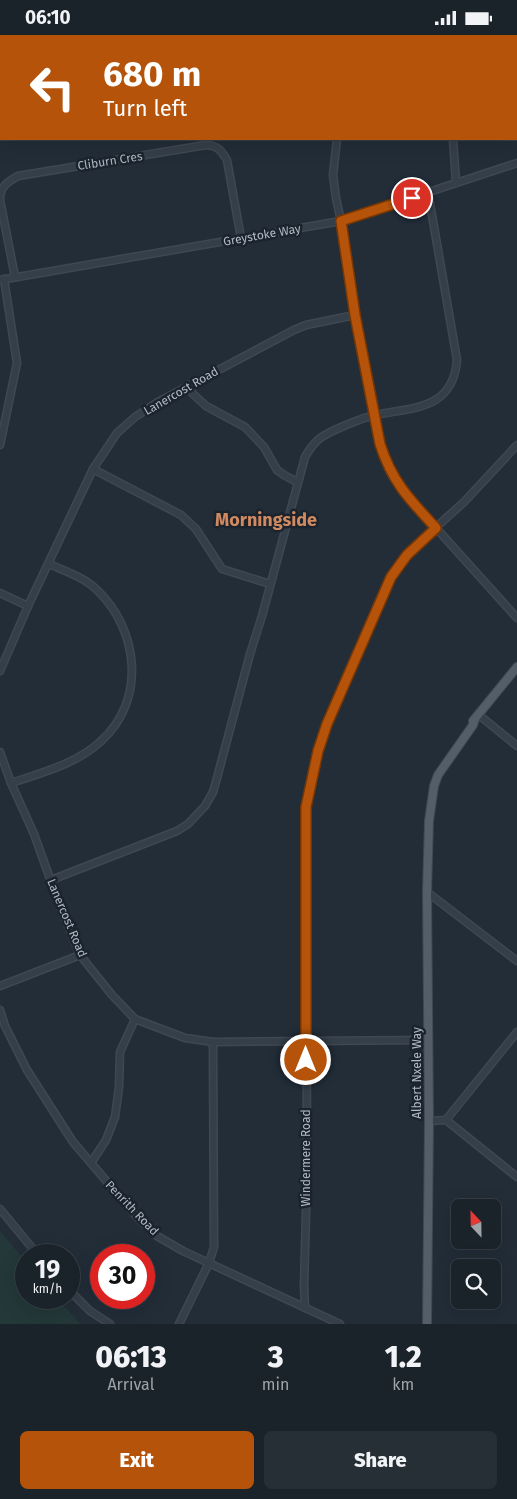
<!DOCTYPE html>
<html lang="en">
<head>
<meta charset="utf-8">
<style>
  body { margin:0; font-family:"Fira Sans",sans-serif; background:#272f36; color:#f1f3f6; height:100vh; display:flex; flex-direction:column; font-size:19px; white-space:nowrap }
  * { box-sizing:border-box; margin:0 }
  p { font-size:16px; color:#9fa4a8 }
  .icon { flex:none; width:28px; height:28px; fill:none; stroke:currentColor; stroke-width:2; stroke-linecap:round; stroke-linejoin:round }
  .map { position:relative; height:1289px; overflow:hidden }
  .drawer { display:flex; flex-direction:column; background:#1a222a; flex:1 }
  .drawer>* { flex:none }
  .guide { position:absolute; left:0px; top:0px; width:518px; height:105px; box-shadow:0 5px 20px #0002,0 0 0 1px #383f47; background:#b45309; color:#fff; overflow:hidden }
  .needle { width:32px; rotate:338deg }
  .tools { position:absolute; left:451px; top:1164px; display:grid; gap:10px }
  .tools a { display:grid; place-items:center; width:50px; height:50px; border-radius:8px; background:#1a222a; box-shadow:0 5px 20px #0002,0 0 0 1px #383f47; font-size:25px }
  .speed { position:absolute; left:15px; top:1209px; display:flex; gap:10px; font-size:25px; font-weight:700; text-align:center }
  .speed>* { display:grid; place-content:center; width:65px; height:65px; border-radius:50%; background:#1a222a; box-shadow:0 5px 20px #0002,0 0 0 1px #383f47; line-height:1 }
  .speed small { font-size:12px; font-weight:400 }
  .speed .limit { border:8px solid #d22; background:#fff; color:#111 }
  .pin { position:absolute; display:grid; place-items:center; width:42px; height:42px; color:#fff; margin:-21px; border:2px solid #fff; border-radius:50%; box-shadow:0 1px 5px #0007 }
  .me { position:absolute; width:55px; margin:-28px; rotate:0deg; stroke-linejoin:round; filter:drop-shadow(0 0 4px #0008) }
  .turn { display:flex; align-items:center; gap:18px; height:105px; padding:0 20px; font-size:22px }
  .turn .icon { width:65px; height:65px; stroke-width:2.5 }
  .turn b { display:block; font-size:35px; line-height:42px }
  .eta { display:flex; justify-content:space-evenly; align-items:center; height:85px; text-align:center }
  .eta b { font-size:30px; font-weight:800; line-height:35px }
  .cta { display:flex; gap:10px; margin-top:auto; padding:10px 20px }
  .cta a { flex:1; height:58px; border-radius:8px; background:#b45309; color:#fff; font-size:20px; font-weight:800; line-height:58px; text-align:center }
  .cta a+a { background:#272f36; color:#f1f3f6 }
  .status { display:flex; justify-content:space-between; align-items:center; height:35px; padding:0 25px; background:#1a222a; direction:ltr }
  .status svg { height:14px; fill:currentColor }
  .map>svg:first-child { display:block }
  .green { fill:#243839 }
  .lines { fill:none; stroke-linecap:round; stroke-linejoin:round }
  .minor-casing { stroke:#3f4852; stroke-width:9 }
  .major-casing { stroke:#3f4852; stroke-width:10 }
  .minor { stroke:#353f49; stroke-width:6 }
  .major { stroke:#535e69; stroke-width:8 }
  .route-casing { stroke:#753606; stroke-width:12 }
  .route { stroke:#b45309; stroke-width:9 }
  .labels { text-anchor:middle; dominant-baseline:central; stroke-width:5; stroke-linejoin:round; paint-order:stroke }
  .street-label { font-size:12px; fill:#b0b9c5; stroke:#1b242d }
  .district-label { font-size:18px; font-weight:bold; fill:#d08960; stroke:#1b242d }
</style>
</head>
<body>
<div class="status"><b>06:10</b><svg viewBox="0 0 49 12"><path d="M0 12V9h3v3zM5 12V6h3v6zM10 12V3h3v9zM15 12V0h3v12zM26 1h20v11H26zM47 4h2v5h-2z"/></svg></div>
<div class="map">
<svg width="517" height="1289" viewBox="0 0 517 1289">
  <rect width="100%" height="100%" fill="#222d38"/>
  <!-- green -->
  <path class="green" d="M0,1196L26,1227V1262L57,1263L80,1289H0Z"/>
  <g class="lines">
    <!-- minor casing -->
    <g class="minor-casing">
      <g id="minor">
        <path d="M150,0L151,1"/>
        <path d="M414,0L418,1"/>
        <path d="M250,1L252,0"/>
        <path d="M366,1V0"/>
        <path d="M0,72H1"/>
        <path d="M337,104L333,140L336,163L341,186L355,280L380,409L390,437L401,454L517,583"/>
        <path d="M453,104L456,147"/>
        <path d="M15,242L0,165C0,152 7,147 18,141L206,110C218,111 221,115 227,125L241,203"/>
        <path d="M0,245L341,186L517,128"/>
        <path d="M188,350L193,359L206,371L245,392L264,412L277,435L284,440L297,447"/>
        <path d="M0,410L17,328L4,244"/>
        <path d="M93,434L181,480L196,494L222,534L270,549"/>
        <path d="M0,558L28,571"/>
        <path d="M0,636L28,571L93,434L117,398L135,382L158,367L294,295L306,290L355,280"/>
        <path d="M479,680L517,711"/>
        <path d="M0,717L11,748L34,799L58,866L80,920L112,960L135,984L185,1003L213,1007L428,1005"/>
        <path d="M11,748C41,738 76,729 100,707C147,666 139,594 96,554C83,542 65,536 49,529"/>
        <path d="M51,845L177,796L188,789L205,771L213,757L217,743L250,619L262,581L305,422C309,415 313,409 319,404C329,396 364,382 376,380C413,372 453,375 457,325L428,157"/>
        <path d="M427,857L517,926"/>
        <path d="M0,951L80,920"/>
        <path d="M0,975L5,991L27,1035L73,1107L138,1183L157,1201L183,1216L340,1289"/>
        <path d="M446,1085L517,997"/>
        <path d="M429,1086L446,1085L517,1142"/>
        <path d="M91,1128L106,1105L115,1082L119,1052L120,1017L135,984"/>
        <path d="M0,1174L38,1220"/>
        <path d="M69,1255L90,1276L110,1289"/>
        <path d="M305,1273L304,1251L307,1141L306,772L309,754L323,699L391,542L401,526L413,513L464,467L517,410"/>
        <path d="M179,1289L209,1228L214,1212L213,1007"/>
      </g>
    </g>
    <!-- major casing -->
    <g class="major-casing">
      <g id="major">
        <path d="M473,686L517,632"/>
        <path d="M427,1289L429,1086L427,857L429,786L434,751L438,740L473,690L475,684"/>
      </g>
    </g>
    <!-- minor -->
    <use href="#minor" class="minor"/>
    <!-- major -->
    <use href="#major" class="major"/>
  </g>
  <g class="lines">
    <!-- route casing -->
    <g class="route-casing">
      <path id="route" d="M306,1025V772L318,716L327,689L391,542L407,520L436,493C410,465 392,447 380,409L355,280L341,186L412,163"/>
    </g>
    <!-- route -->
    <use href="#route" class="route"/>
  </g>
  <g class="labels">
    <!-- street labels -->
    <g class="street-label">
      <text transform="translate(110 126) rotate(-9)">Cliburn Cres</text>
      <text transform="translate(262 200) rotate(-10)">Greystoke Way</text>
      <text transform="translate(181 356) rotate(-30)">Lanercost Road</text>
      <text transform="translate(67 883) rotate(67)">Lanercost Road</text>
      <text transform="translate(417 1038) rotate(-90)">Albert Nxele Way</text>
      <text transform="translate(306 1123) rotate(-90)">Windermere Road</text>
      <text transform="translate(132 1173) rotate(46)">Penrith Road</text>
    </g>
    <!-- district labels -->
    <g class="district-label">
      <text x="266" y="485">Morningside</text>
    </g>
  </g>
</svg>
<div class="tools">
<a><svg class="needle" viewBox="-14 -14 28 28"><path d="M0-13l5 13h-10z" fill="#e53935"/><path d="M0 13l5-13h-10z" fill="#9fa4a8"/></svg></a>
<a><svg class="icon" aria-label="search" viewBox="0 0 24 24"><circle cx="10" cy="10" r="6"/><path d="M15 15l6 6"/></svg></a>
</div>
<div class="speed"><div>19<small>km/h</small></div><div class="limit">30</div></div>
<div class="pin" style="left:412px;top:163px;background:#d93025"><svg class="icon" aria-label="arrive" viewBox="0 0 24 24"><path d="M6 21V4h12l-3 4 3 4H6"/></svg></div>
<svg class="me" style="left:306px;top:1025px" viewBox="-20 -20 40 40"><circle r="17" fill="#b45309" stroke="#fff" stroke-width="3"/><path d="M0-11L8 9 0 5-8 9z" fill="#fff"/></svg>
<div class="guide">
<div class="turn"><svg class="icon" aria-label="left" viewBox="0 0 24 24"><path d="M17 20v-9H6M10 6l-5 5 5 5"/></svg><div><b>680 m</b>Turn left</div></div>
</div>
</div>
<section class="drawer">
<div class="eta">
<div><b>06:13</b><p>Arrival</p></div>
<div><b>3</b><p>min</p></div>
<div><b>1.2</b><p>km</p></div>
</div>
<div class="cta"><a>Exit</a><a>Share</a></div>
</section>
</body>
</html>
